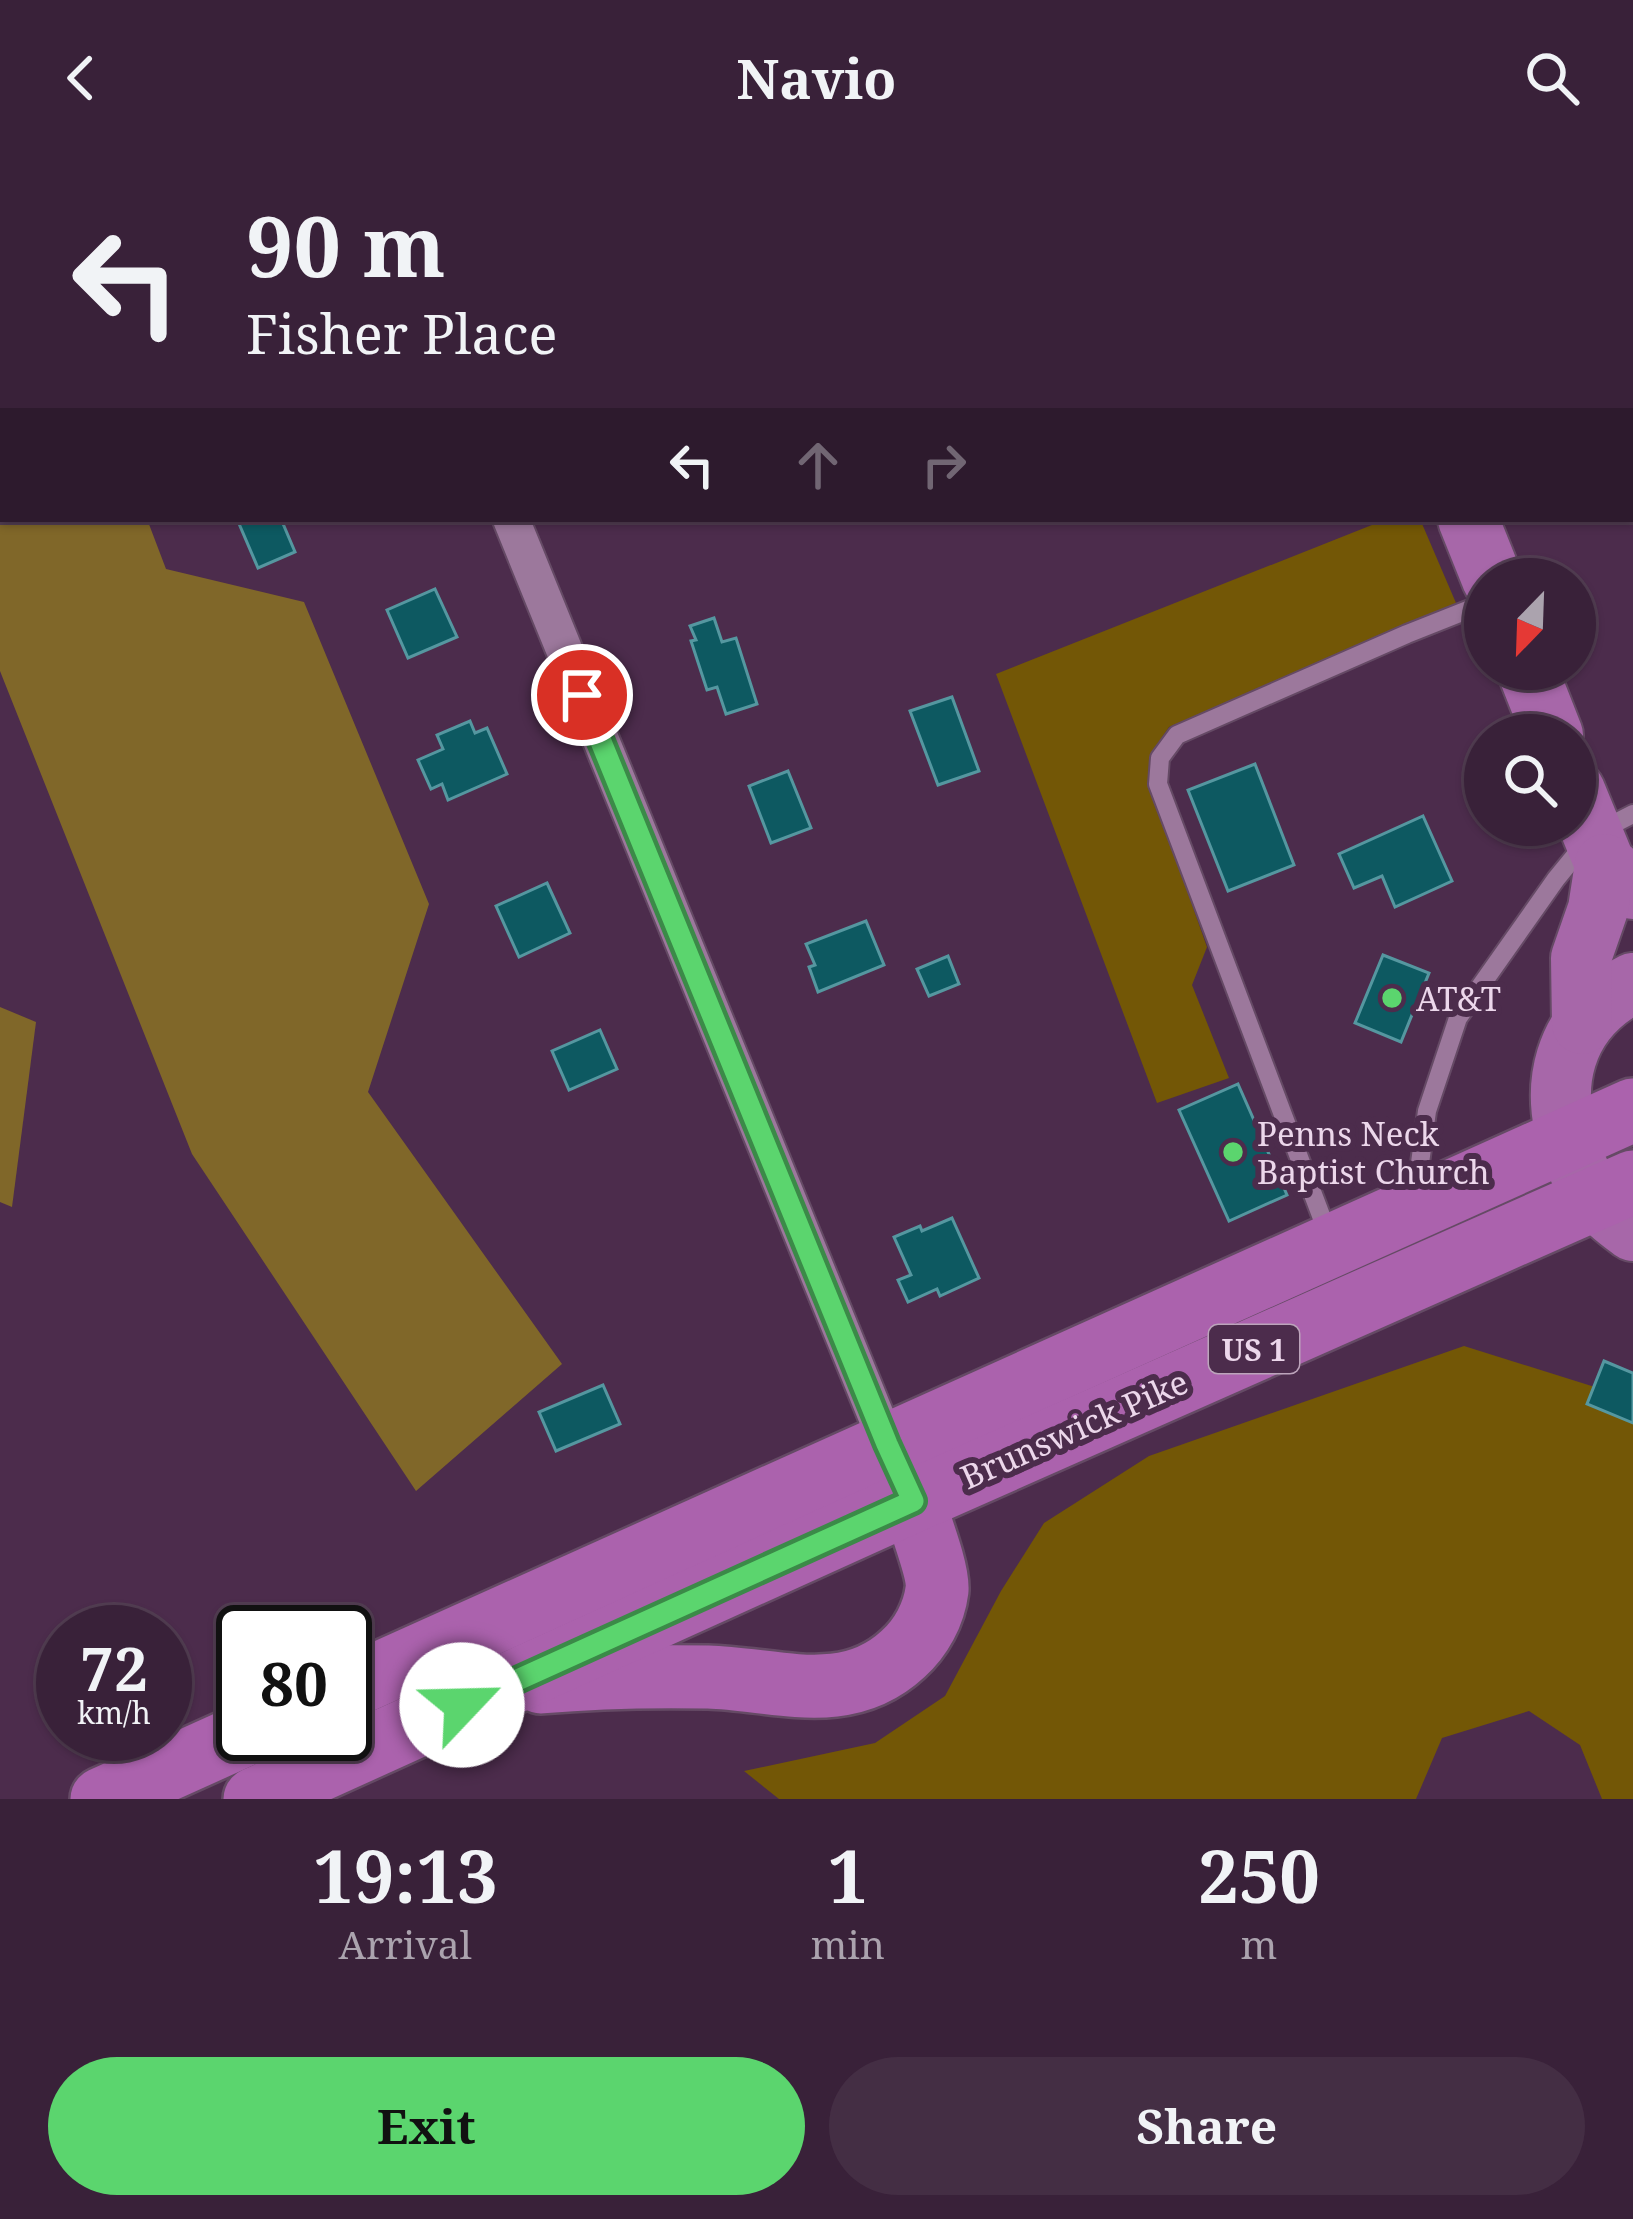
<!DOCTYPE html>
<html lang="en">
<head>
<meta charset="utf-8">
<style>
  body { margin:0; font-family:"Noto Serif",serif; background:#442e44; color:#f1f3f6; height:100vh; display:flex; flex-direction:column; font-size:45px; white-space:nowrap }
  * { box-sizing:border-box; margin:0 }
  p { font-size:39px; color:#aba3ae }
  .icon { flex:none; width:66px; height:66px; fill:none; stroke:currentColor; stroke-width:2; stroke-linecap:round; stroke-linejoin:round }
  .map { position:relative; height:1643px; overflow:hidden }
  .side { display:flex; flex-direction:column; background:#392139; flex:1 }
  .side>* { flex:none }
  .guide { position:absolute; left:0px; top:0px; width:1635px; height:366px; box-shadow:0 3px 9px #0004,0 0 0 3px #533e53; background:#392139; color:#f1f3f6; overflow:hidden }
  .needle { width:78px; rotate:203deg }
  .fabs { position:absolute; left:1464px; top:402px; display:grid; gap:24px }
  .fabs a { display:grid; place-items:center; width:132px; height:132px; border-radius:50%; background:#392139; box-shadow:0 3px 9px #0004,0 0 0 3px #533e53; font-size:60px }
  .speed { position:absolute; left:36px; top:1449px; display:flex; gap:24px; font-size:60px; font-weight:700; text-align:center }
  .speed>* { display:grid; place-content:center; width:156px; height:156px; border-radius:50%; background:#392139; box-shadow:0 3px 9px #0004,0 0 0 3px #533e53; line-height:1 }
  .speed small { font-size:30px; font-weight:400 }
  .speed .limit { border:6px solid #111; border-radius:18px; background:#fff; color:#111 }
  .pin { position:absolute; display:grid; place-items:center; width:102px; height:102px; color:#fff; margin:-51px; border:6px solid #fff; border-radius:50%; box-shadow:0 3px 12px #0007 }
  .me { position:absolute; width:132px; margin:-66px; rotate:66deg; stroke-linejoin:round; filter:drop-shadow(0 0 9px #0008) }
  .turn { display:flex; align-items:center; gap:42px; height:252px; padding:0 48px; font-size:54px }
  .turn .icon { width:156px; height:156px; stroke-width:2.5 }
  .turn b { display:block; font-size:84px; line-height:102px }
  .lanes { display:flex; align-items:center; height:114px; padding:0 48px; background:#0003; justify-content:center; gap:60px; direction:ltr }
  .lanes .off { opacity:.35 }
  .eta { display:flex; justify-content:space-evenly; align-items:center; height:204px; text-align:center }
  .eta b { font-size:72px; font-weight:700; line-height:84px }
  .action { display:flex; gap:24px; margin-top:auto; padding:24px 48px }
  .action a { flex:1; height:138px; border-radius:72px; background:#5bd56e; color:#111; font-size:48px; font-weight:700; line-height:138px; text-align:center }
  .action a+a { background:#442e44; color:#f1f3f6 }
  header { display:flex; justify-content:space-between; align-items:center; height:156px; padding:0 48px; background:#392139; font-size:54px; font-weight:700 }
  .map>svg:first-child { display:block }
  .green { fill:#735706 }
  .forest { fill:#806729 }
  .building { fill:#0d5961; stroke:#5597a0; stroke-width:3 }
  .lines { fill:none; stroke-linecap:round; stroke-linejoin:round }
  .service-casing { stroke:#654a65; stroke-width:22 }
  .minor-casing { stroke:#654a65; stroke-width:40 }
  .primary-casing { stroke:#654a65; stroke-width:64 }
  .trunk-casing { stroke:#654a65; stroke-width:68 }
  .service { stroke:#9c789c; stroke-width:18 }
  .minor { stroke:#9c789c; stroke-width:36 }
  .primary { stroke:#a767a9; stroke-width:60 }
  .trunk { stroke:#ab62ad; stroke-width:63 }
  .route-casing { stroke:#3b8a48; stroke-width:30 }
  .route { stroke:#5bd56e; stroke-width:21 }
  .poi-dot { fill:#5bd56e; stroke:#4c2c4c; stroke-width:4.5 }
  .labels { text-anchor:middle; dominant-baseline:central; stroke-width:12; stroke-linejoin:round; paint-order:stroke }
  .shield { fill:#4c2c4c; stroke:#bca4bb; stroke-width:3 }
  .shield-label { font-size:30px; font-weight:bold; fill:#ecd7eb }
  .poi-label { font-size:33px; fill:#ecd7eb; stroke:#4c2c4c; text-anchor:start }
  .street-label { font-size:33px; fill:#ecd7eb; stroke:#4c2c4c }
</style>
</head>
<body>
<header><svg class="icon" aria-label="back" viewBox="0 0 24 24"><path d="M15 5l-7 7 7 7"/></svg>Navio<svg class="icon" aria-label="search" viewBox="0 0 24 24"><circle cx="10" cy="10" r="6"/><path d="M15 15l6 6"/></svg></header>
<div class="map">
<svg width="1633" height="1643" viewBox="0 0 1633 1643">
  <rect width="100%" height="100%" fill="#4c2c4c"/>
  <!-- green -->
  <g class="green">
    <path d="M1387,363H1420L1456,447L1169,571L1154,593L1149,627L1207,791L1192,829L1229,922L1157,947L996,518Z"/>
    <path d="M1464,1190L1633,1243V1643H1602L1580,1589L1529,1555L1442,1582L1416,1643H779L744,1615L875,1587L945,1540L1001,1435L1044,1367L1149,1300Z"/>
  </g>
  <!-- forest -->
  <g class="forest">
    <path d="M0,0H130L126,3H3V363H147L166,413L304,446L429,748L368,936L562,1208L416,1335L192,998L0,515Z"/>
    <path d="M0,851L36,866L12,1051L0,1046Z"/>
  </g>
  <!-- building -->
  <g class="building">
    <path d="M237,363H281L295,396L258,412Z"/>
    <path d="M435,433L457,481L408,502L387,454Z"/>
    <path d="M714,462L722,486L736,482L757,548L726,558L717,531L707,534L691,485L696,484L690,470Z"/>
    <path d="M952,541L979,615L938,629L910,555Z"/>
    <path d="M470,565L475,577L487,572L507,618L448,644L442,628L431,633L418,604L443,593L437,579Z"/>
    <path d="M1255,608L1294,709L1228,735L1188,634Z"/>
    <path d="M788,615L811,672L771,687L749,630Z"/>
    <path d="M1423,660L1452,725L1395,751L1382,720L1354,732L1339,698Z"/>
    <path d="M547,727L570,777L519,801L496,750Z"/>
    <path d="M866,765L884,809L818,836L809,811L815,809L806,788Z"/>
    <path d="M1383,799L1429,817L1401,886L1355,867Z"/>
    <path d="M948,800L959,828L929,840L917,813Z"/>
    <path d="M600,874L617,913L569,934L552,895Z"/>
    <path d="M1238,928L1287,1039L1229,1065L1179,954Z"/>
    <path d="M952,1062L979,1122L940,1140L937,1133L908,1146L898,1124L911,1119L894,1081L920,1070L922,1075Z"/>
    <path d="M1604,1205L1633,1217V1267L1587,1248Z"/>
    <path d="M603,1229L620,1268L556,1295L539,1256Z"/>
  </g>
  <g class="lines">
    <!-- service casing -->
    <g class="service-casing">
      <g id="service">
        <path d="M1416,1037L1427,955L1458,862L1556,723L1592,679L1633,658"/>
        <path d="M1328,1078L1158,628L1160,602L1177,579L1407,478L1485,447"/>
      </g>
    </g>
    <!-- minor casing -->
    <g class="minor-casing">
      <g id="minor">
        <path d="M363,0L364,3"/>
        <path d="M511,363L894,1304"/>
      </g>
    </g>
    <!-- primary casing -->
    <g class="primary-casing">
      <g id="primary">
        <path d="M1324,0L1325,3"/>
        <path d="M1468,363L1492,423"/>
        <path d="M1527,513L1553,579"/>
        <path d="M1575,635L1605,708L1633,733"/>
        <path d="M1633,827C1562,863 1546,932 1574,1003C1580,1017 1587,1033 1597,1044C1607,1056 1621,1066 1633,1075"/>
        <path d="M1582,868L1581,802L1598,753L1605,708"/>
      </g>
    </g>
    <!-- trunk casing -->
    <g class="trunk-casing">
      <g id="trunk">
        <path d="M541,1526C596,1521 652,1520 708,1521C777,1523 846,1551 903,1498C921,1482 934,1458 937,1434C939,1416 919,1365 913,1345"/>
        <path d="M345,1533L1633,954"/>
        <path d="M102,1643L246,1578"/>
        <path d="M255,1643L913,1345L1633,1026"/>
      </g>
    </g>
    <!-- service -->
    <use href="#service" class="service"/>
    <!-- minor -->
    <use href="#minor" class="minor"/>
    <!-- primary -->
    <use href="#primary" class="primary"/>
    <!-- trunk -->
    <use href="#trunk" class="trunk"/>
  </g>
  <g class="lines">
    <!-- route casing -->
    <g class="route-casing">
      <path id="route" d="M462,1549L913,1345L887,1288L582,539"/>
    </g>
    <!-- route -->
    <use href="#route" class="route"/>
  </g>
  <!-- markers -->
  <g class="poi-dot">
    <circle cx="1392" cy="842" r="12"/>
    <circle cx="1233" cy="996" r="12"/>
  </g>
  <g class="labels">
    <!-- shield labels -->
    <rect class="shield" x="1209" y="1169" width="90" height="48" rx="9"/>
    <g class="shield-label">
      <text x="1254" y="1193">US 1</text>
    </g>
    <!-- poi labels -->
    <g class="poi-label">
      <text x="1416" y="842">AT&amp;T</text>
      <text x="1257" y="977">Penns Neck<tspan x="1257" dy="38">Baptist Church</tspan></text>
    </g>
    <!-- street labels -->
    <g class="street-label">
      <text transform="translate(1074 1273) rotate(-24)">Brunswick Pike</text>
    </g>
  </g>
</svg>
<div class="fabs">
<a><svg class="needle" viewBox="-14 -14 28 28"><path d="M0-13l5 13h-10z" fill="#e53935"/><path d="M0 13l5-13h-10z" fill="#aba3ae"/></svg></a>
<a><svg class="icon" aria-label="search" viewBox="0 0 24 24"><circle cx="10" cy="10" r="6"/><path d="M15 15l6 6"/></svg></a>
</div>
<div class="speed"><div>72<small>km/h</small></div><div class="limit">80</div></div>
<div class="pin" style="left:582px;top:539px;background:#d93025"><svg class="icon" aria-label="arrive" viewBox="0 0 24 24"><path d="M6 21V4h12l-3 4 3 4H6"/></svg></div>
<svg class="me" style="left:462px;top:1549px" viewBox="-20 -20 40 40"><circle r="19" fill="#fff"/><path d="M0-13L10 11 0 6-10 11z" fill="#5bd56e"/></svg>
<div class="guide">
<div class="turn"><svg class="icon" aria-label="left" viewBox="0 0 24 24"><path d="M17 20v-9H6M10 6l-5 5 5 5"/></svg><div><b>90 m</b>Fisher Place</div></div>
<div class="lanes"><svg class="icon" aria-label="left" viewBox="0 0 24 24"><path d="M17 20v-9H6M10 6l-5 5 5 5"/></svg><svg class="icon off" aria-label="ahead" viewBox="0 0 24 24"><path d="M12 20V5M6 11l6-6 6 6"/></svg><svg class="icon off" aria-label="right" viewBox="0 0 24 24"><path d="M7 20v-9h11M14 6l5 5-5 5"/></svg></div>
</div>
</div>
<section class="side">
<div class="eta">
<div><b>19:13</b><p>Arrival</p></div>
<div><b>1</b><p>min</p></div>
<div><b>250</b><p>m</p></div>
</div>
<div class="action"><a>Exit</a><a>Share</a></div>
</section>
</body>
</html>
